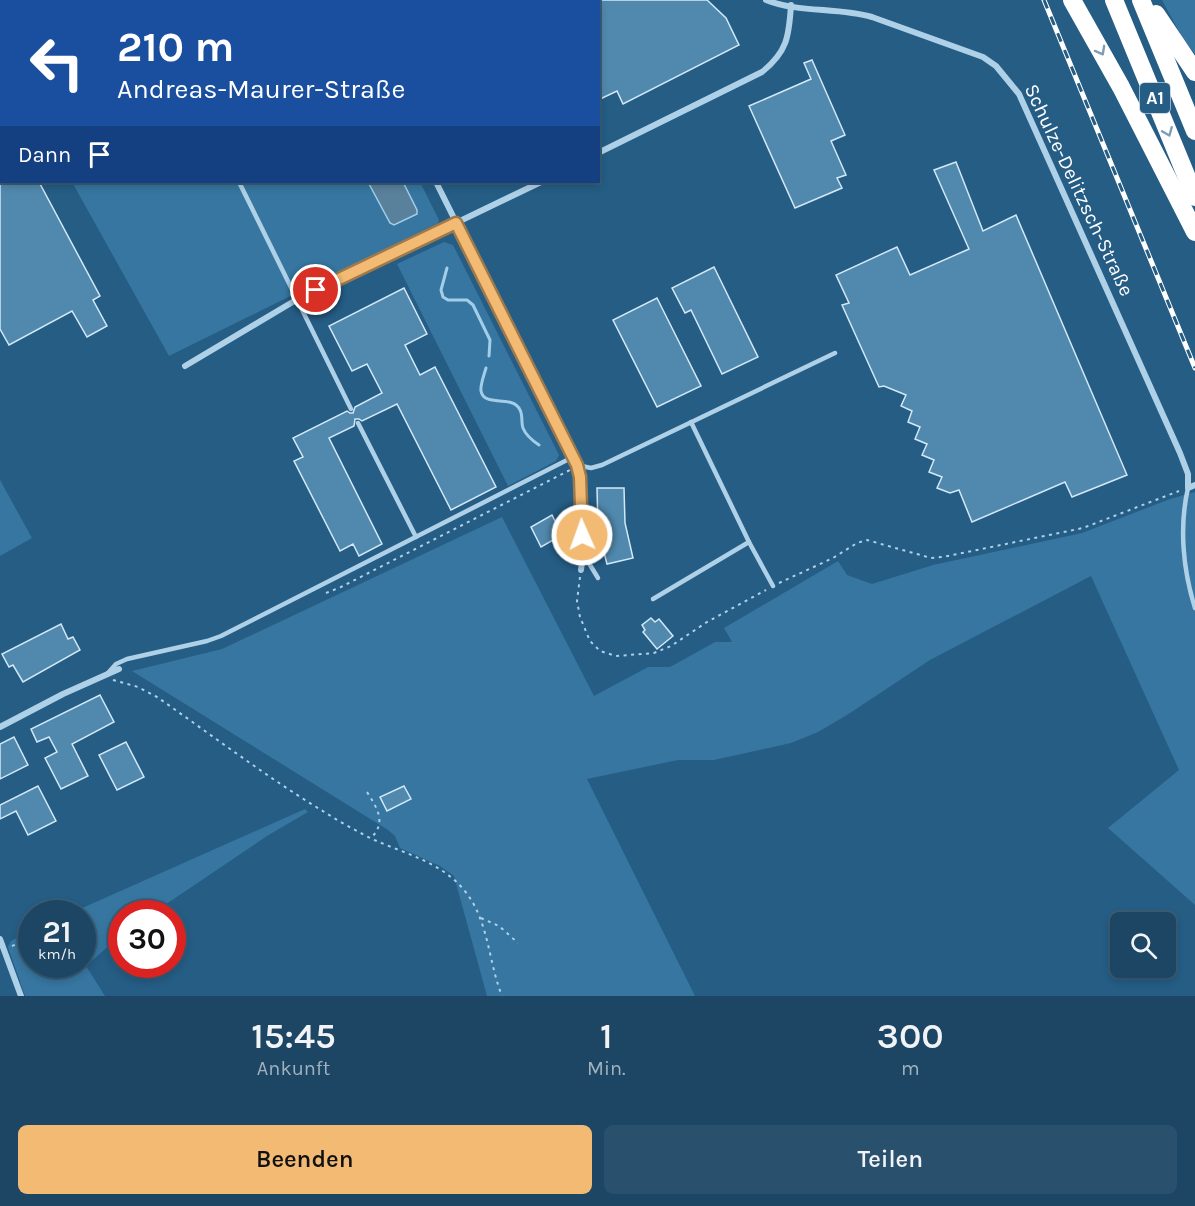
<!DOCTYPE html>
<html lang="de">
<head>
<meta charset="utf-8">
<style>
  body { margin:0; font-family:Karla,sans-serif; background:#29506d; color:#f1f3f6; height:100vh; display:flex; flex-direction:column; font-size:22px; white-space:nowrap }
  * { box-sizing:border-box; margin:0 }
  p { font-size:20px; color:#a0b1bf }
  .icon { flex:none; width:33px; height:33px; fill:none; stroke:currentColor; stroke-width:2; stroke-linecap:round; stroke-linejoin:round }
  .map { position:relative; height:996px; overflow:hidden }
  .panel { display:flex; flex-direction:column; background:#1c4664; flex:1 }
  .panel>* { flex:none }
  .guide { position:absolute; left:0px; top:0px; width:600px; height:183px; box-shadow:0 3px 9px #0003,0 0 0 2px #3a5e78; background:#1a4fa0; color:#fff; overflow:hidden }
  .fabs { position:absolute; left:1110px; top:912px; display:grid; gap:12px }
  .fabs a { display:grid; place-items:center; width:66px; height:66px; border-radius:9px; background:#1c4664; box-shadow:0 3px 9px #0003,0 0 0 2px #3a5e78; font-size:30px }
  .speed { position:absolute; left:18px; top:900px; display:flex; gap:12px; font-size:30px; font-weight:700; text-align:center }
  .speed>* { display:grid; place-content:center; width:78px; height:78px; border-radius:50%; background:#1c4664; box-shadow:0 3px 9px #0003,0 0 0 2px #3a5e78; line-height:1 }
  .speed small { font-size:15px; font-weight:400 }
  .speed .limit { border:9px solid #d22; background:#fff; color:#111 }
  .pin { position:absolute; display:grid; place-items:center; width:51px; height:51px; color:#fff; margin:-26px; border:3px solid #fff; border-radius:50%; box-shadow:0 2px 6px #0007 }
  .me { position:absolute; width:66px; margin:-33px; rotate:358deg; stroke-linejoin:round; filter:drop-shadow(0 0 4px #0008) }
  .turn { display:flex; align-items:center; gap:21px; height:126px; padding:0 18px; font-size:27px }
  .turn .icon { width:78px; height:78px; stroke-width:2.5 }
  .turn b { display:block; font-size:42px; line-height:51px }
  .then { display:flex; align-items:center; height:57px; padding:0 18px; background:#0003; gap:12px; font-size:22px }
  .eta { display:flex; justify-content:space-evenly; align-items:center; height:102px; text-align:center }
  .eta b { font-size:36px; font-weight:600; line-height:42px }
  .button { display:flex; gap:12px; margin-top:auto; padding:12px 18px }
  .button a { flex:1; height:69px; border-radius:9px; background:#f2ba73; color:#111; font-size:24px; font-weight:600; line-height:69px; text-align:center }
  .button a+a { background:#29506d; color:#f1f3f6 }
  .map>svg:first-child { display:block }
  .green { fill:#3676a0 }
  .water { fill:#5a819c; stroke:#a3cee9; stroke-width:1.5 }
  .lines { fill:none; stroke-linecap:round; stroke-linejoin:round }
  .stream { stroke:#a3cee9; stroke-width:3 }
  .building { fill:#5189ae; stroke:#d2e8f6; stroke-width:1.5 }
  .path { stroke:#afd1e8; stroke-width:2; stroke-dasharray:3 4.5; stroke-linecap:butt }
  .lane { stroke:#afd1e8; stroke-width:4.5 }
  .street { stroke:#afd1e8; stroke-width:6 }
  .highway { stroke:#fff; stroke-width:18 }
  .rail-casing { stroke:#fff; stroke-width:5 }
  .rail { stroke:#255d85; stroke-width:3; stroke-dasharray:9; stroke-linecap:butt }
  .oneway { stroke:#7c9eb6 }
  .route-casing { stroke:#9d794b; stroke-width:15 }
  .route { stroke:#f2ba73; stroke-width:10 }
  .labels { text-anchor:middle; dominant-baseline:central; stroke-width:5; stroke-linejoin:round; paint-order:stroke }
  .shield { fill:#255d85; stroke:#beceda; stroke-width:1.5 }
  .shield-label { font-size:18px; font-weight:bold; fill:#fff }
  .street-label { font-size:20px; fill:#fff; stroke:#255d85 }
</style>
</head>
<body>
<div class="map">
<svg width="1195" height="996" viewBox="0 0 1195 996">
  <rect width="100%" height="100%" fill="#255d85"/>
  <!-- green -->
  <g class="green">
    <path d="M0,0H328L329,1L2,2L1,54Z"/>
    <path d="M1162,0H1195V54L1183,39Z"/>
    <path d="M72,182H420L439,220L438,223L169,356Z"/>
    <path d="M444,242L453,245L559,455L556,461L508,486L397,264Z"/>
    <path d="M0,480L32,538L0,556Z"/>
    <path d="M1195,492V905L1108,828L1179,770L1091,576L930,660L847,715L818,732L791,743L714,760H678L587,779L695,996H487L454,876L440,866L400,848L395,836L388,830L132,671L222,649L502,517L594,696L648,667H670L715,642H732L724,628L838,561L847,575L872,584L933,565L1082,533L1170,499Z"/>
    <path d="M305,809L308,812L267,836L153,913L122,914L121,935L86,966L105,996H25L8,947L11,941L31,931L32,964H82V914L71,913Z"/>
  </g>
  <!-- water -->
  <path class="water" d="M368,182H403L417,210V214L394,225L390,223Z"/>
  <g class="lines">
    <!-- stream -->
    <g class="stream">
      <path d="M301,0L304,2"/>
      <path d="M447,268L441,290L443,297L448,300H467L473,305L490,340L489,356"/>
      <path d="M486,368C484,375 480,385 481,391C484,408 513,394 520,410C523,415 521,423 523,428C526,436 533,441 539,445"/>
    </g>
  </g>
  <!-- building -->
  <g class="building">
    <path d="M598,0H707L726,18L739,45L623,104L617,91L598,100Z"/>
    <path d="M812,60L845,135L831,141L846,175L837,178L842,188L795,208L749,106L811,79L804,63Z"/>
    <path d="M956,162L983,231L1016,215L1127,475L1072,497L1065,482L972,522L959,490L950,493L937,488L942,477L929,472L934,460L922,455L927,444L915,439L920,427L908,422L912,411L901,406L906,395L884,386L879,387L842,305L849,303L836,275L897,247L910,275L969,249L934,170Z"/>
    <path d="M0,182H39L100,296L93,300L107,326L87,337L72,311L9,345L0,329Z"/>
    <path d="M714,267L758,357L722,374L691,310L685,313L672,288Z"/>
    <path d="M404,288L427,334L405,345L420,375L435,367L496,487L451,510L397,404L362,421L359,419H355L354,426L329,438L382,544L359,556L353,544L340,551L294,461L303,457L293,438L347,411L350,413H353L355,407L382,393L367,364L352,371L329,326Z"/>
    <path d="M657,298L701,386L657,407L613,320Z"/>
    <path d="M597,488H624L625,523L633,558L607,564L598,529Z"/>
    <path d="M552,515L562,535L541,547L531,527Z"/>
    <path d="M651,618L655,622L659,619L673,636L657,649L643,632L645,630L642,625Z"/>
    <path d="M61,624L68,639L73,637L80,650L23,682L13,665L9,667L2,654Z"/>
    <path d="M100,695L114,722L72,744L88,776L61,789L45,758L57,752L49,737L37,742L31,729Z"/>
    <path d="M14,737L28,765L0,779V744Z"/>
    <path d="M126,742L144,777L117,790L99,755Z"/>
    <path d="M38,786L56,821L28,835L16,811L0,819V805Z"/>
    <path d="M404,786L411,799L387,811L380,797Z"/>
  </g>
  <g class="lines">
    <!-- path -->
    <g class="path">
      <path d="M501,0V2"/>
      <path d="M580,577L577,601L580,617L590,641L600,651L616,656L654,653L671,646L707,622L766,590"/>
      <path d="M779,583L833,558L857,543L867,540L931,558L943,557L1083,528L1179,491"/>
      <path d="M326,593L341,587L570,470"/>
      <path d="M113,680L138,687L157,697C213,736 268,778 326,813C340,822 355,830 370,838C402,853 440,861 464,890C489,920 488,961 502,996"/>
      <path d="M367,792C377,808 387,822 371,838"/>
      <path d="M481,918L499,926L518,943"/>
      <path d="M12,946L32,938"/>
    </g>
    <!-- lane -->
    <g class="lane">
      <path d="M148,0L149,2"/>
      <path d="M239,182L351,409"/>
      <path d="M691,422L749,542L773,586"/>
      <path d="M358,423L416,537"/>
      <path d="M577,465L591,468L602,465L835,353"/>
      <path d="M1188,488C1179,527 1183,570 1195,608"/>
      <path d="M584,555L598,578"/>
      <path d="M653,599L749,542"/>
      <path d="M108,673L116,664L127,659L207,641L221,636L573,457"/>
    </g>
    <!-- street -->
    <g class="street">
      <path d="M346,0V2"/>
      <path d="M766,0C798,13 838,7 872,17L983,57L996,66L1019,94L1180,453L1188,474V488L1195,485"/>
      <path d="M598,153L762,72C787,52 789,37 791,5"/>
      <path d="M436,182L577,465L581,477L583,554L581,570"/>
      <path d="M185,366L296,300L541,182"/>
      <path d="M0,727L63,694L119,669"/>
      <path d="M0,939L21,996"/>
    </g>
    <!-- highway -->
    <g class="highway">
      <path d="M1072,0L1121,87L1195,232"/>
      <path d="M1114,0L1195,197"/>
      <path d="M1141,0L1195,131"/>
      <path d="M1156,14L1195,72"/>
    </g>
    <!-- rail casing -->
    <g class="rail-casing">
      <path id="rail" d="M1044,0L1195,368"/>
    </g>
    <!-- rail -->
    <use href="#rail" class="rail"/>
  </g>
  <!-- one-way arrows -->
  <defs><path id="oneway-chevron" d="M-2-3.5L2.5 0L-2 3.5" fill="none" stroke-width="1.6" stroke-linecap="round" stroke-linejoin="round" transform="scale(1.5)"/></defs>
  <g class="oneway">
    <use href="#oneway-chevron" transform="translate(1101 51) rotate(61)"/>
    <use href="#oneway-chevron" transform="translate(1168 132) rotate(68)"/>
  </g>
  <g class="lines">
    <!-- route casing -->
    <g class="route-casing">
      <path id="route" d="M316,290L456,223L577,465L580,477L582,535"/>
    </g>
    <!-- route -->
    <use href="#route" class="route"/>
  </g>
  <g class="labels">
    <!-- shield labels -->
    <rect class="shield" x="1140" y="83" width="30" height="30" rx="4.5"/>
    <g class="shield-label">
      <text x="1155" y="98">A1</text>
    </g>
    <!-- street labels -->
    <g class="street-label">
      <text transform="translate(1079 190) rotate(65)">Schulze-Delitzsch-Straße</text>
    </g>
  </g>
</svg>
<div class="fabs">
<a><svg class="icon" aria-label="search" viewBox="0 0 24 24"><circle cx="10" cy="10" r="6"/><path d="M15 15l6 6"/></svg></a>
</div>
<div class="speed"><div>21<small>km/h</small></div><div class="limit">30</div></div>
<div class="pin" style="left:316px;top:290px;background:#d93025"><svg class="icon" aria-label="arrive" viewBox="0 0 24 24"><path d="M6 21V4h12l-3 4 3 4H6"/></svg></div>
<svg class="me" style="left:582px;top:535px" viewBox="-20 -20 40 40"><circle r="17" fill="#f2ba73" stroke="#fff" stroke-width="3"/><path d="M0-11L8 9 0 5-8 9z" fill="#fff"/></svg>
<div class="guide">
<div class="turn"><svg class="icon" aria-label="left" viewBox="0 0 24 24"><path d="M17 20v-9H6M10 6l-5 5 5 5"/></svg><div><b>210 m</b>Andreas-Maurer-Straße</div></div>
<div class="then">Dann<svg class="icon" aria-label="arrive" viewBox="0 0 24 24"><path d="M6 21V4h12l-3 4 3 4H6"/></svg></div>
</div>
</div>
<section class="panel">
<div class="eta">
<div><b>15:45</b><p>Ankunft</p></div>
<div><b>1</b><p>Min.</p></div>
<div><b>300</b><p>m</p></div>
</div>
<div class="button"><a>Beenden</a><a>Teilen</a></div>
</section>
</body>
</html>
